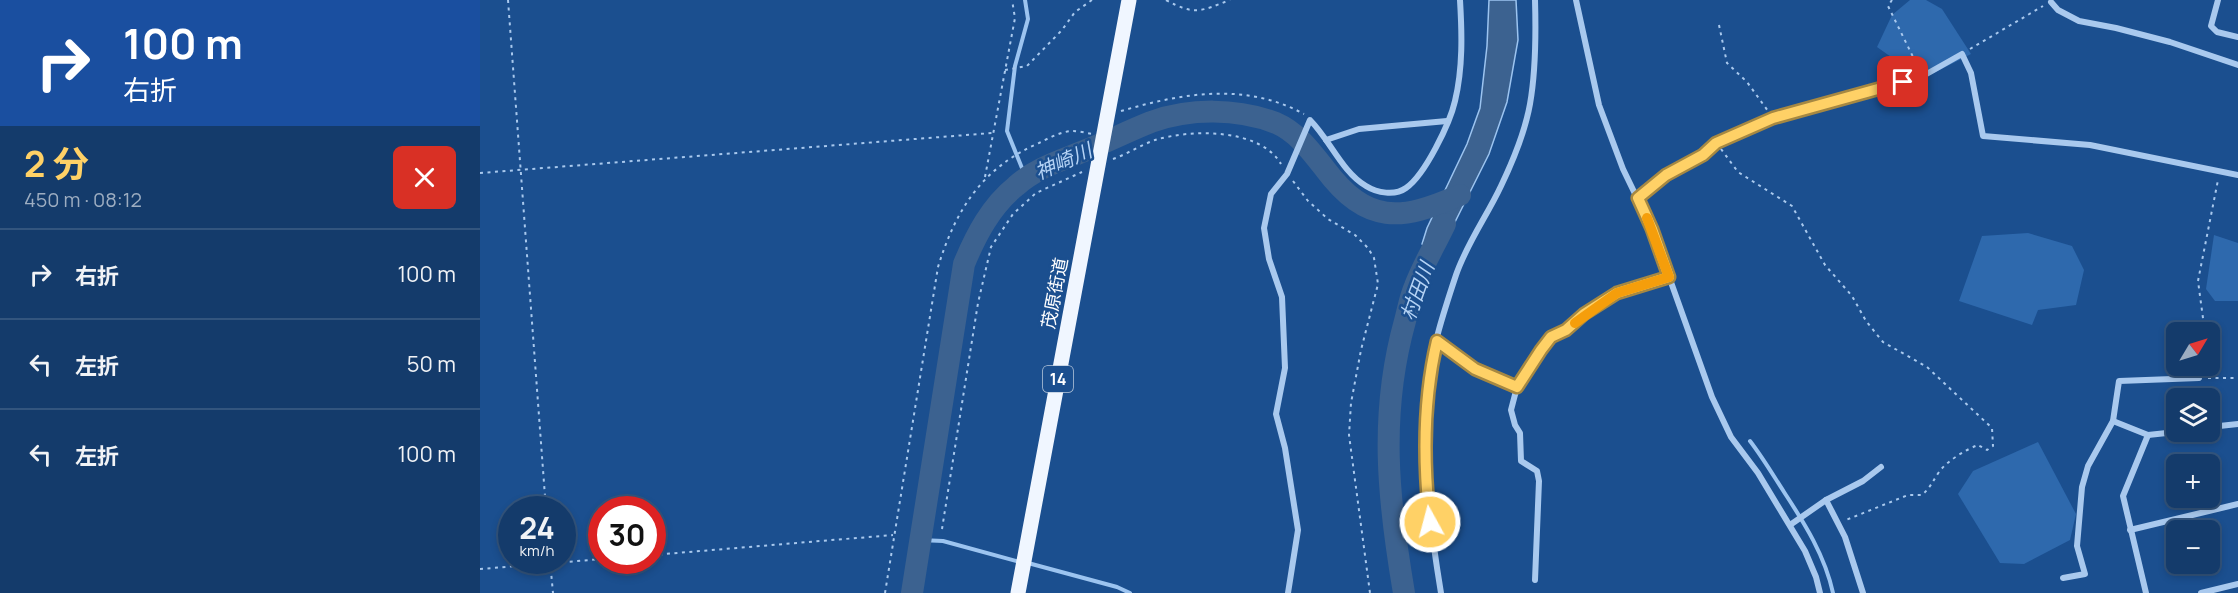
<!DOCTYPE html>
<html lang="ja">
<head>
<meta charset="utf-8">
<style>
  body { margin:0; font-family:Manrope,"Noto Sans JP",sans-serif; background:#1d4271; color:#f1f3f6; height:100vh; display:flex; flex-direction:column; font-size:22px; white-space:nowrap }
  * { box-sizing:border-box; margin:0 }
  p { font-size:20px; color:#9dadc1 }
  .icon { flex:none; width:33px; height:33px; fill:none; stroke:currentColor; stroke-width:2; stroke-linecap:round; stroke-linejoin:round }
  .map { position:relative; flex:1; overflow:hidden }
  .sheet { display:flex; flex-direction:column; background:#143b6b; width:480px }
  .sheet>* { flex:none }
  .banner { background:#1a4fa0; color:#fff; overflow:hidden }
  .needle { width:39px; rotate:52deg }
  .fabs { position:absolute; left:1686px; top:322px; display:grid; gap:12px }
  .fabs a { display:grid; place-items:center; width:54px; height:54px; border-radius:9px; background:#143b6b; box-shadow:0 3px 9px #0003,0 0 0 2px #33557e; font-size:30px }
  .speed { position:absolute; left:18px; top:496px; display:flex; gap:12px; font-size:30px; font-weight:700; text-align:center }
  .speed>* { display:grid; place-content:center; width:78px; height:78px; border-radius:50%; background:#143b6b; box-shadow:0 3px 9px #0003,0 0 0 2px #33557e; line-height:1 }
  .speed small { font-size:15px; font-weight:400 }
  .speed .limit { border:9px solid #d22; background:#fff; color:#111 }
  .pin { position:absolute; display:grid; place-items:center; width:51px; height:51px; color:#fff; margin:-26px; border-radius:12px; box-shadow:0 3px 9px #0006 }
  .me { position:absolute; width:66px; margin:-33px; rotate:353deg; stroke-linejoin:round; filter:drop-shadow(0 0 4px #0008) }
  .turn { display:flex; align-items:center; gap:21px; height:126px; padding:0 24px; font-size:27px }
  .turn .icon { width:78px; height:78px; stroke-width:2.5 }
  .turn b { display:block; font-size:42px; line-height:51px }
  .round { display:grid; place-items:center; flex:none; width:63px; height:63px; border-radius:9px; background:#1d4271 }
  .headline { display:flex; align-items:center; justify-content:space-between; height:102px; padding:0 24px }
  h1 { font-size:36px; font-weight:700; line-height:45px; color:#ffd166 }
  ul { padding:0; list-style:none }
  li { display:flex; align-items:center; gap:18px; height:90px; padding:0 24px; border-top:2px solid #33557e }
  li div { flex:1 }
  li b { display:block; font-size:22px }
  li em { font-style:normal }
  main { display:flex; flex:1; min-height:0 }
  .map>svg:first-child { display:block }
  .green { fill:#2e69ad }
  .water { fill:#3c6290; stroke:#9cc4f0; stroke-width:1.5 }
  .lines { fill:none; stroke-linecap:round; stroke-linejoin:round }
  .stream { stroke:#9cc4f0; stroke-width:4 }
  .river { stroke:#3c6290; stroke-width:22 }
  .path { stroke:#a9c9ee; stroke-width:2; stroke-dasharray:3 4.5; stroke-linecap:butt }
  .street { stroke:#a9c9ee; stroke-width:6 }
  .primary { stroke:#f0f6ff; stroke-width:15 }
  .route-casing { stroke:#a68842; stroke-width:15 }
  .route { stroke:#ffd166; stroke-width:10 }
  .slow { stroke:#f59e0b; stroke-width:10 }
  .labels { text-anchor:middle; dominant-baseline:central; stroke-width:5; stroke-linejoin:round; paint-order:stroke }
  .shield { fill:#1b4f8f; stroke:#bbcadd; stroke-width:1.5 }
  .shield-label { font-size:16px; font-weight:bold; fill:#fff }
  .street-label { font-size:18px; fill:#fff; stroke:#1b4f8f }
  .water-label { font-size:20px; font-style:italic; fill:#b5d3f5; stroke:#1b4f8f }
</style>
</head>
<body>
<main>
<section class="sheet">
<div class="banner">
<div class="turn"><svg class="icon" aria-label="right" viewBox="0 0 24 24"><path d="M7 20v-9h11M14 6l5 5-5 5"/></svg><div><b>100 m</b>右折</div></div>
</div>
<div class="headline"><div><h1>2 分</h1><p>450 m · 08:12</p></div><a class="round" style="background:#d93025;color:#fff"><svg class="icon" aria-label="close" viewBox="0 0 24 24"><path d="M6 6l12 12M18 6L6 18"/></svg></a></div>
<ul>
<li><svg class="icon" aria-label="right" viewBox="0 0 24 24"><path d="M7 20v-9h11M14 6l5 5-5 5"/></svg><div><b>右折</b></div><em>100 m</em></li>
<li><svg class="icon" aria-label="left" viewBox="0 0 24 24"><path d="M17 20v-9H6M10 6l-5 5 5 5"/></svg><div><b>左折</b></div><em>50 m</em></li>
<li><svg class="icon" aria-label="left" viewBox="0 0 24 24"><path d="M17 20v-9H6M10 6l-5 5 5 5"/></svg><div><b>左折</b></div><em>100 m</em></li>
</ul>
</section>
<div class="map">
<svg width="1758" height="593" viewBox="0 0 1758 593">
  <rect width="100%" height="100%" fill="#1b4f8f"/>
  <!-- green -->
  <g class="green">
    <path d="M1430,0H1446L1462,9L1491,54L1442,79L1397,47L1412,15Z"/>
    <path d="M1548,233L1592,246L1604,270L1596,305L1558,310L1552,325L1479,301L1502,236Z"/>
    <path d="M1734,235L1758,243V301H1735L1726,289Z"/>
    <path d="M1558,442L1596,514L1590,540L1544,564L1520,563L1478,494L1493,471Z"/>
  </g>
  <!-- water -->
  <path class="water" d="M1009,0H1036L1038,40L1027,102L1009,154L958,256L942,244L947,228L987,144L1000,108L1007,46Z"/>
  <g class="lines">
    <!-- stream -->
    <g class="stream">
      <path d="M545,0L548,19L535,66L527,131L546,178"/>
      <path d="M1270,441C1283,458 1293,475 1304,492C1325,524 1345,556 1353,593"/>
      <path d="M440,540L463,541L540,562"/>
      <path d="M548,563L637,587L650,593"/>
    </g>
    <!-- river -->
    <g class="river">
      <path d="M432,593L484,264C496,235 511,206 536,186C556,168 580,161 604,151C627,142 648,131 671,122C710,108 757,108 796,123C817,132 831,151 845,169C887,225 921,221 980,195"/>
      <path d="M924,593C908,499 899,414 925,321C928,310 930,297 935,286C943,265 955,245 965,224"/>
    </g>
    <!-- path -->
    <g class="path">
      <path d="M28,0L66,510"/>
      <path d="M686,0C715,16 721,11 750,0"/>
      <path d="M1412,0L1408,6L1438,67"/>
      <path d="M1239,25L1247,63L1267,82L1288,111"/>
      <path d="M1490,49L1563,6"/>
      <path d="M525,70L547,66L582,30L595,12L612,0"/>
      <path d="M641,111C703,93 765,82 824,114"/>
      <path d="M1241,149L1258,172L1312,206L1345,265L1372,296L1386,321L1403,342L1447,367L1512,428L1513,446L1507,450L1498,445C1485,450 1467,461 1459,472C1453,481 1450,488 1442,495H1428L1366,520"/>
      <path d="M633,159C647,154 661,145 675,140C711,129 780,128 801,164"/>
      <path d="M0,173L512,133"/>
      <path d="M505,177L535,18L532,0"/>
      <path d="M813,181L828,201L848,219L875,235L888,248L894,258L898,284L881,350L871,403L869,435L890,593"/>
      <path d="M1725,333L1718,281L1738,180"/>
      <path d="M1728,378H1758"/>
      <path d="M462,529L498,303L511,247L533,214L556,193L602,172"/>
      <path d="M172,555L413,535"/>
      <path d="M70,561L73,593"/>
      <path d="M0,569L122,559"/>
      <path d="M405,593L458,267C476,209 502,168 559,143C569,138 582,131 593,131C599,131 606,133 612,134"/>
    </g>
    <!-- street -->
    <g class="street">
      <path d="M1096,0L1119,105L1143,169L1172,229L1232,397L1251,437L1278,473L1325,551L1336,577L1340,593"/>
      <path d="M1738,0L1731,26L1737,32L1758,37"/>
      <path d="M1571,2L1578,10L1599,21L1636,28L1690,42L1758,65"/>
      <path d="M846,140L879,129L967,121"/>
      <path d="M1158,198L1186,175L1223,155L1236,143L1293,118L1443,76L1482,54L1491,73L1503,136L1610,145L1758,175"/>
      <path d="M957,341L995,369L1037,387"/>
      <path d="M1633,421L1668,435L1696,432"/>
      <path d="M1730,427L1758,424"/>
      <path d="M1346,500L1383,481L1401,467"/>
      <path d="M1310,525L1346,500L1365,537L1383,593"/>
      <path d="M1650,530L1758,504"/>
      <path d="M1583,578L1605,574L1597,546L1602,487L1608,466L1633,421L1639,381L1719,378"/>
      <path d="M1055,580L1059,481L1057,471L1041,461L1040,433L1035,425L1031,410L1037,387L1061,349L1071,337L1086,330L1104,314L1137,293L1189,277"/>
      <path d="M808,593L818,530L805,448L796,414L805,368L802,297L789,259L784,228L791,194L807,174L830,120C850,140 862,172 886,186C897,193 915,196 926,188C945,175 970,123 975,101C983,68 982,33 980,0"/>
      <path d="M961,593C950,526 941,458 947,389C951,351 964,311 976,275C987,243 1007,216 1021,186C1033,161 1045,132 1050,104C1056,70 1056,34 1055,0"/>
      <path d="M1666,593L1643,496L1668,435"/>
      <path d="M1721,593L1758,584"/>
    </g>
    <!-- primary -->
    <path class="primary" d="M538,593L649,0"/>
  </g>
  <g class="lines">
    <!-- route casing -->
    <g class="route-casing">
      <path id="route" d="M950,522C943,461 943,400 957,341L995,369L1037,387L1061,350L1071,337L1086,330L1104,314L1137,293L1189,277L1172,229L1158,198L1186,175L1223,155L1236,143L1293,118L1423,82"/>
    </g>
    <!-- route -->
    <use href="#route" class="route"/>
    <!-- slow -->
    <path class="slow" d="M1095,323L1137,293L1189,277L1167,218"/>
  </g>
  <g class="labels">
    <!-- shield labels -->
    <rect class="shield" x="563" y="366" width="30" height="26" rx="4.5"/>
    <g class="shield-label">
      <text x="578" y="379">14</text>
    </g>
    <!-- street labels -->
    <g class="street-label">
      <text transform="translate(574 293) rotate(-79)">茂原街道</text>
    </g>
    <!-- water labels -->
    <g class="water-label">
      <text transform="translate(583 161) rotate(-24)">神崎川</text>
      <text transform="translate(937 291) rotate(-70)">村田川</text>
    </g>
  </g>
</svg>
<div class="fabs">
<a><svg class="needle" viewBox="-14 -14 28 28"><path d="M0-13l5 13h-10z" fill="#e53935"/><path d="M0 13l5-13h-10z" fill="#9dadc1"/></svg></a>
<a><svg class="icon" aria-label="layers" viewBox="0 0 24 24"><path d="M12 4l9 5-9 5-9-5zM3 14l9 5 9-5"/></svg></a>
<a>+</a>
<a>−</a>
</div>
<div class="speed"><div>24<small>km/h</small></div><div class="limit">30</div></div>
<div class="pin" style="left:1423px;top:82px;background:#d93025"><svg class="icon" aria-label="arrive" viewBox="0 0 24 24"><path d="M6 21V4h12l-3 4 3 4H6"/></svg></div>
<svg class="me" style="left:950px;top:522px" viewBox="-20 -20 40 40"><circle r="17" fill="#ffd166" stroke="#fff" stroke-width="3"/><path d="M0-11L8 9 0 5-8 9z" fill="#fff"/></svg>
</div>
</main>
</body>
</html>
